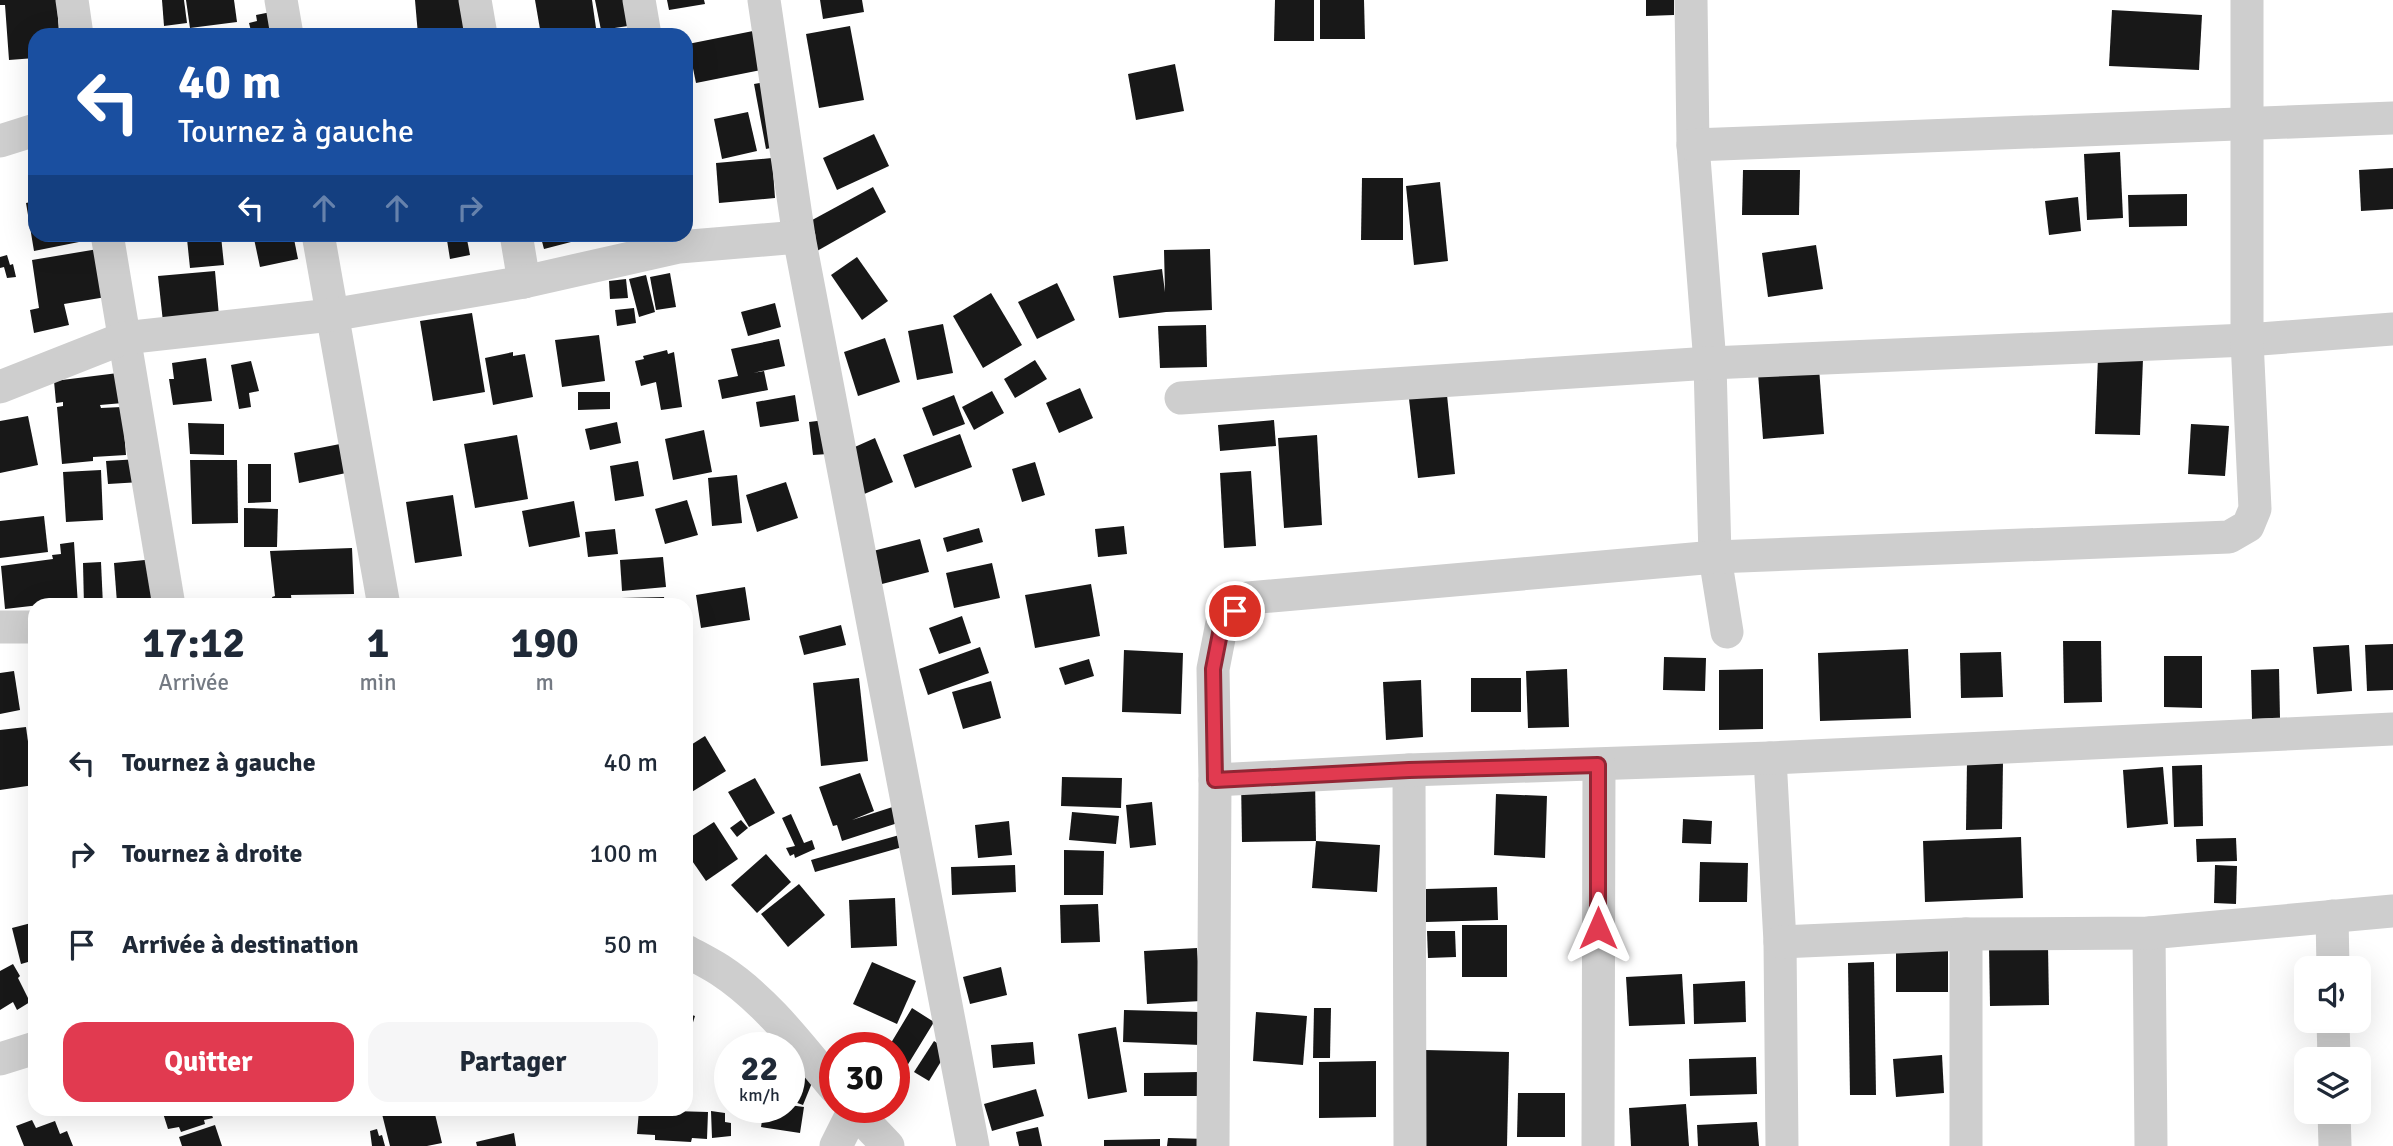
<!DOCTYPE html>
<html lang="fr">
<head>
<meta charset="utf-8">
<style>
  body { margin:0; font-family:Signika,sans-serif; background:#f6f6f7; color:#1f2937; height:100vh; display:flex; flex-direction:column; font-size:26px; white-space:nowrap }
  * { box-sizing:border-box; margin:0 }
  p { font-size:23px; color:#747a83 }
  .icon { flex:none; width:38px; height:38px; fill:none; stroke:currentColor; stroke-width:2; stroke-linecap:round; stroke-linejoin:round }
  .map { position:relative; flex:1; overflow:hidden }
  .details { position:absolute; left:28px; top:598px; width:665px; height:518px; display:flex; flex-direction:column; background:#fff; border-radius:21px; box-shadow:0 7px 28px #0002 }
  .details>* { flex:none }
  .top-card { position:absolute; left:28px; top:28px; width:665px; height:214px; border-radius:21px; box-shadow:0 7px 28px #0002; background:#1a4fa0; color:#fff; overflow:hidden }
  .buttons { position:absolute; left:2294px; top:956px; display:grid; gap:14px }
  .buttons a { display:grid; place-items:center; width:77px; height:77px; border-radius:14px; background:#fff; box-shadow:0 7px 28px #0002; font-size:35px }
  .speed { position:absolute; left:714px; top:1032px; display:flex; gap:14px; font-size:35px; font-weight:700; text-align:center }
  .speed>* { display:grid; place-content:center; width:91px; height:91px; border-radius:50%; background:#fff; box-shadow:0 7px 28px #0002; line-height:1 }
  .speed small { font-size:18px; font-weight:400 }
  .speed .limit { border:10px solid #d22; background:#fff; color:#111 }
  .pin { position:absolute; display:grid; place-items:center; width:60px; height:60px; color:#fff; margin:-30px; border:4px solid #fff; border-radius:50%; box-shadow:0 2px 7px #0007 }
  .me { position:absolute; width:77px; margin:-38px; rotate:0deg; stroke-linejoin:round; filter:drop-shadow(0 0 5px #0008) }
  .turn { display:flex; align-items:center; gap:24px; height:147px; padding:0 35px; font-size:32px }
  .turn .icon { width:91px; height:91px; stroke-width:2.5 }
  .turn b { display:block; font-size:49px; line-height:60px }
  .lanes { display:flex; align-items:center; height:66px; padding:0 35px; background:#0003; justify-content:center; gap:35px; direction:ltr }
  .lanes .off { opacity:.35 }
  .eta { display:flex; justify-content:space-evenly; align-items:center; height:119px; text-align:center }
  .eta b { font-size:42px; font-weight:700; line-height:49px }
  .primary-button { display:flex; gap:14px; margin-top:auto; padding:14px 35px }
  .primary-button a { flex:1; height:80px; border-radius:21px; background:#e13a50; color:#fff; font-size:28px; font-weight:700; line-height:80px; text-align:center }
  .primary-button a+a { background:#f6f6f7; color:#1f2937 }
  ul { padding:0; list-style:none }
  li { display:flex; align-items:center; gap:21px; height:91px; padding:0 35px }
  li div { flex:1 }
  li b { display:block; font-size:26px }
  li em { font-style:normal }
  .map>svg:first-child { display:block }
  .building { fill:#181818 }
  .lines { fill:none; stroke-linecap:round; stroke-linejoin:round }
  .minor { stroke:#cecece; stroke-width:33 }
  .route-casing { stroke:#922634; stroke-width:18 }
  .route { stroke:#e13a50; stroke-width:12 }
</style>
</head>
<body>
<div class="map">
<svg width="2393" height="1146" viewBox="0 0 2393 1146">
  <rect width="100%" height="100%" fill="#fff"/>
  <!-- building -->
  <g class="building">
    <path d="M0,0H57L59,35H35V58L9,60L5,5H0Z"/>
    <path d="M162,0H184L187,23L164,26Z"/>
    <path d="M186,0H234L237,22L190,28Z"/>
    <path d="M415,0H465L467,35H418Z"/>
    <path d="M535,0H592L596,28L541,35Z"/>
    <path d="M595,0H624L628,26L601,30Z"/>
    <path d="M667,0H704L705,4L669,10Z"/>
    <path d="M820,0H862L864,12L823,19Z"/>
    <path d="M1275,0H1314V41H1274Z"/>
    <path d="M1320,0H1364L1365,39H1320Z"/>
    <path d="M1646,0H1674V15L1646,16Z"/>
    <path d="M2112,10L2202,15L2199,70L2109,66Z"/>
    <path d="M271,12V29L265,30L266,35H239L251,31L249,23L257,21L256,15Z"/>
    <path d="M850,26L864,100L819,108L806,34Z"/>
    <path d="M753,31L761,70L696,83L688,44Z"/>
    <path d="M1175,64L1184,111L1136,120L1128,74Z"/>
    <path d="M778,80L789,144L766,149L754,84Z"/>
    <path d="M748,112L757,151L722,159L714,119Z"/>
    <path d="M874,134L889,166L837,190L823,158Z"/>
    <path d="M2120,152L2123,218L2087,220L2084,154Z"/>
    <path d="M772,158L775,198L719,203L716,163Z"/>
    <path d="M2393,168V209L2361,211L2359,170Z"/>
    <path d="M1743,170H1800L1799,215H1742Z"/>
    <path d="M1362,178H1403V240H1361Z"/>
    <path d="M1440,182L1448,261L1414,265L1406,186Z"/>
    <path d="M873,187L886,212L817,251L803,225Z"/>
    <path d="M2187,194V226L2129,227L2128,195Z"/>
    <path d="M2078,197L2081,231L2049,235L2045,201Z"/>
    <path d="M35,201V234H78L79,242L34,251L26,203Z"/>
    <path d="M253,234H293L298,259L260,267Z"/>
    <path d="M446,234H466L470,255L450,259Z"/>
    <path d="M540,234H569L571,242L544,249Z"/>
    <path d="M221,236L224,265L190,268L187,239Z"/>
    <path d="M1816,245L1823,289L1768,297L1762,253Z"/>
    <path d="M104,248L112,296L64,304L69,325L34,333L30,310L39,308L32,260Z"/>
    <path d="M1210,249L1212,310L1166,312L1119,318L1113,276L1162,269L1165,292L1164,250Z"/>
    <path d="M7,255L10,265L13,264L16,277L7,278L4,267L0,268V257Z"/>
    <path d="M857,257L888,301L862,320L831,275Z"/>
    <path d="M215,271L219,316L163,322L158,276Z"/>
    <path d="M670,273L676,307L656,310L650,277Z"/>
    <path d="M646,275L655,312L639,317L629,279Z"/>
    <path d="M626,279L628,298L610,299L609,281Z"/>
    <path d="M1057,283L1075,320L1037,339L1018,302Z"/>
    <path d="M991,293L1022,345L983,368L953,316Z"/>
    <path d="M775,303L781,327L748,336L741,312Z"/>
    <path d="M634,308L636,323L617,326L615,310Z"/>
    <path d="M472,313L485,392L433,401L420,321Z"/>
    <path d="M943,324L953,373L917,380L908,331Z"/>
    <path d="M1206,325L1207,367L1160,368L1158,326Z"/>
    <path d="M599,335L605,381L562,387L555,340Z"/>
    <path d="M885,338L900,382L858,396L844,352Z"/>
    <path d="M779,339L785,366L753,373L764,371L768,390L722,399L718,380L738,376L731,349Z"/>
    <path d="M667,350L668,354L674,352L682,407L661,410L656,382L641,386L635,361L644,359L643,356Z"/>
    <path d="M513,352V356L525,354L533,397L493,405L485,358Z"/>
    <path d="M2098,357L2143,359L2140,435L2095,434Z"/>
    <path d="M206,358L212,401L173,405L169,379H174L172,363Z"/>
    <path d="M1035,360L1047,379L1015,398L1004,379Z"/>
    <path d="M251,361L259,391L249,393L251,407L239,409L231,365Z"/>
    <path d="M1819,368L1824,434L1763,439L1758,373Z"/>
    <path d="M118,373L123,403L100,405L101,408L122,407L126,455L93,457V461L62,464L57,407L63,406V402L56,403L54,381Z"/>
    <path d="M1080,388L1093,418L1059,433L1046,403Z"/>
    <path d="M992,391L1004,413L974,430L962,407Z"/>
    <path d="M578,392H610V409L578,410Z"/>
    <path d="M795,395L799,421L760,427L756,402Z"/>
    <path d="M954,395L965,424L933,436L922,408Z"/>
    <path d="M1447,395L1455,474L1418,478L1409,399Z"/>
    <path d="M28,416L38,465L0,473V421Z"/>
    <path d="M825,420L828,454L813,455L809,422Z"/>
    <path d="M1274,420L1276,446L1220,451L1218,425Z"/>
    <path d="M617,422L621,443L590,450L585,429Z"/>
    <path d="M188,423L224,424V455L190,454Z"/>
    <path d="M2191,424L2229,426L2225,476L2188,474Z"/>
    <path d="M704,430L712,472L673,480L665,439Z"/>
    <path d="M960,434L972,467L915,488L903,455Z"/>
    <path d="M517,435L528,499L475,508L464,444Z"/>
    <path d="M1317,435L1322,525L1284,528L1278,438Z"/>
    <path d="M875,438L893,482L857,497L839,454Z"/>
    <path d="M340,444L346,473L299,483L294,453Z"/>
    <path d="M139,459L141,482L108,484L106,461Z"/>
    <path d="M190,460H237L238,523L192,524Z"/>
    <path d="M638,461L644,496L615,501L610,466Z"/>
    <path d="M1035,462L1045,495L1022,502L1012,469Z"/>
    <path d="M248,464H271V502L248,503Z"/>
    <path d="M101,470L103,520L66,522L63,472Z"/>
    <path d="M1251,471L1256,546L1224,548L1220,473Z"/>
    <path d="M737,475L742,523L712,526L708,478Z"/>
    <path d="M786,482L798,518L757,532L746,495Z"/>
    <path d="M453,495L462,556L415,563L406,502Z"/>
    <path d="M687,500L698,535L665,544L655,509Z"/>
    <path d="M574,501L580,537L529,547L522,511Z"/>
    <path d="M244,508L278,509L277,547H244Z"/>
    <path d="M44,516L48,552L0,558V521Z"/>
    <path d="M1124,526L1127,554L1098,557L1095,529Z"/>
    <path d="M979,528L983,542L947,552L943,538Z"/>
    <path d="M615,529L618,554L588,557L585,532Z"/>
    <path d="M920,539L929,572L878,585L869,552Z"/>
    <path d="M74,542L78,606H57V603L5,609L1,566L53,559L52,555L61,554L60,544Z"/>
    <path d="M352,548L354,594L291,595L292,606H274L272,597L275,596L270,551Z"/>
    <path d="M663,557L666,587L622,591L620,560Z"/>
    <path d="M155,559L159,600L117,603L114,563Z"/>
    <path d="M101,562L103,606H84L83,563Z"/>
    <path d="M992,563L1000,598L954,608L946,573Z"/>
    <path d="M1091,584L1100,636L1035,648L1025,595Z"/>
    <path d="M745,587L750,620L701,628L696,595Z"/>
    <path d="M664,597L665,606H621V598Z"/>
    <path d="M962,616L971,643L939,654L929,628Z"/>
    <path d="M841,625L846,645L804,655L799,636Z"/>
    <path d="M2063,641H2101L2102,702L2064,703Z"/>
    <path d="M2393,644V690L2367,691L2365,645Z"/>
    <path d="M2349,645L2352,691L2317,694L2313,647Z"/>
    <path d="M980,647L989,673L928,695L919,669Z"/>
    <path d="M1908,649L1911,718L1820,721L1818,653Z"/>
    <path d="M1124,650L1183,653L1181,714L1122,712Z"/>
    <path d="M2001,652L2003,697L1961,698L1960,653Z"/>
    <path d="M2164,656H2202V708L2164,707Z"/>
    <path d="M1664,657L1706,658L1705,691L1663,690Z"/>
    <path d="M1089,659L1094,676L1065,685L1059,668Z"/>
    <path d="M35,666V711H32L28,667Z"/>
    <path d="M1567,669L1569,727L1528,728L1526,671Z"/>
    <path d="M1763,669V729L1719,730V670Z"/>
    <path d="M2279,669L2280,718L2252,719L2251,670Z"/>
    <path d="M14,671L20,710L0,714V673Z"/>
    <path d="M859,678L868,761L821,766L813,683Z"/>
    <rect x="1471" y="678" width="50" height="34"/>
    <path d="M1421,680L1423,737L1386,740L1383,682Z"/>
    <path d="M991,681L1001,718L963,729L952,692Z"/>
    <path d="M26,727L34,785L0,790V730Z"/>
    <path d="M705,736L726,771L690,793L686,786V748Z"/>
    <path d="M1967,761H2003L2002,829L1966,830Z"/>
    <path d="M2202,765L2203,826L2174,827L2172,766Z"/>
    <path d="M2163,767L2168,824L2127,828L2123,770Z"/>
    <path d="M860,773L874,811L852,820L902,804L907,820L842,841L837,825L833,826L819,787Z"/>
    <path d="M1062,777L1122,778L1121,808L1061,806Z"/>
    <path d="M755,778L775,813L749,827L728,792Z"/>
    <path d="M1315,778L1316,841L1242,842L1241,779Z"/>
    <path d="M1496,794L1547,796L1545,858L1494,855Z"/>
    <path d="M1152,802L1156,845L1130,848L1126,805Z"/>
    <path d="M1072,812L1119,816L1116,844L1069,840Z"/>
    <path d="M791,814L804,843L812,840L815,849L795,858L794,854L790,856L786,848L795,846L782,818Z"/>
    <path d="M1683,819L1712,821L1711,844L1682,843Z"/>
    <path d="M741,820L748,828L737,837L730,828Z"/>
    <path d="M1009,821L1012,855L978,858L975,825Z"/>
    <path d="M714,822L738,859L706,881L686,852V840Z"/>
    <path d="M910,832L913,844L815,872L811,860Z"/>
    <path d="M2021,837L2023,898L1925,902L1923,841Z"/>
    <path d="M2236,838L2237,861L2197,862L2196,839Z"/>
    <path d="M1316,841L1380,845L1377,892L1312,888Z"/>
    <path d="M1064,850L1104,851L1103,895H1064Z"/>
    <path d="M766,854L791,882L757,913L731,885Z"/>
    <path d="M1700,862L1748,863L1747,902H1699Z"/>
    <path d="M1015,865L1016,892L952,895L951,867Z"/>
    <path d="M2215,865L2237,866L2236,904L2214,903Z"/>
    <path d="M799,884L825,915L788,947L761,914Z"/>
    <path d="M1497,887L1498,920L1426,922V889Z"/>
    <path d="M895,898L897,946L851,948L849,900Z"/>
    <path d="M1098,904L1100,942L1061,943L1060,905Z"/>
    <path d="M35,922V960L21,964L12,928Z"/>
    <rect x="1462" y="925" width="45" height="52"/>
    <path d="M1427,931H1455L1456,957L1428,958Z"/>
    <rect x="1896" y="942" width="52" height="50"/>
    <path d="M2048,946L2049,1005L1990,1006L1989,947Z"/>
    <path d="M1197,948L1201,1001L1147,1004L1144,951Z"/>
    <path d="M872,962L916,981L897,1024L853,1004Z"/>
    <path d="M1874,962L1876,1095H1850L1848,963Z"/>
    <path d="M13,964L20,976L18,978L30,1002L17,1010L13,1002L0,1010V971Z"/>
    <path d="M1001,967L1007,995L970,1004L963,977Z"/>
    <path d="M1682,974L1685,1024L1629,1026L1626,977Z"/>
    <path d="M1745,981L1746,1022L1694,1024L1693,984Z"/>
    <path d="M912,1008L934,1022L907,1066L894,1059V1048H888Z"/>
    <path d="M1314,1008H1331L1330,1058H1313Z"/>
    <path d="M1124,1010L1202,1012L1201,1045L1123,1042Z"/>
    <path d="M1256,1012L1307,1016L1303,1065L1253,1061Z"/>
    <path d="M686,1013L695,1016L687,1042H686Z"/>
    <path d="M1116,1027L1127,1092L1088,1099L1078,1034Z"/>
    <path d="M934,1041L948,1050L929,1081L914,1072Z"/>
    <path d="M1033,1042L1035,1064L993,1068L991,1045Z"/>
    <path d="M1425,1050L1509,1052L1507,1146H1423Z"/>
    <path d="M1942,1055L1944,1093L1896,1097L1893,1059Z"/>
    <path d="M789,1057L818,1068L803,1105L789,1100Z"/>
    <path d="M1756,1057L1757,1094L1690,1096L1689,1059Z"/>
    <path d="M1376,1061V1117L1319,1118V1062Z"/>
    <path d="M730,1069V1097L719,1093Z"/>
    <path d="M1199,1072V1096H1144V1073Z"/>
    <path d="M1036,1089L1044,1116L992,1131L984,1104Z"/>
    <path d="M1518,1093H1565V1137H1517Z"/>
    <path d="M1686,1104L1689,1146H1631L1629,1108Z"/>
    <path d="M789,1105L804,1107L800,1133L761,1127L764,1108H789Z"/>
    <path d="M162,1110H210L213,1118L204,1120L205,1124L181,1132L179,1127L168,1129Z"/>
    <path d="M381,1110H434L442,1143L427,1146H390Z"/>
    <path d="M639,1110L708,1112L707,1139L692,1138L691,1142L655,1140V1135L637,1134Z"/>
    <path d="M711,1111L725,1113V1122L731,1123V1136L712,1138Z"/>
    <path d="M32,1120L36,1128L55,1121L60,1134L67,1131L73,1146H24L16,1126Z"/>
    <path d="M1757,1122L1759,1146H1698L1697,1125Z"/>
    <path d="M215,1125L222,1146H182L179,1137Z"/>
    <path d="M1038,1127L1042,1146H1019L1016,1132Z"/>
    <path d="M377,1129L379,1136L382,1135L385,1146H372L370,1131Z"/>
    <path d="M514,1133L516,1146H477L476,1142Z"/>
    <path d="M1168,1138L1208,1139V1146H1167Z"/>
    <path d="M1160,1139V1146H1104V1140Z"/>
  </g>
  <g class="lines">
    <!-- minor -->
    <g class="minor">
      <path d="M72,0L77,35"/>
      <path d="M281,0L287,35"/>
      <path d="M475,0L481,35"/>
      <path d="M639,0L645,35"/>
      <path d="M764,0L799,237"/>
      <path d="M1691,0L1693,145L1710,363L1715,557L1727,632"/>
      <path d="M0,141L35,130"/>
      <path d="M1693,145L2393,118"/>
      <path d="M107,234L169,606"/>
      <path d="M318,234L384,606"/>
      <path d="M516,234L524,282"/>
      <path d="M0,387L124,338L331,315L524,282L679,247L799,237L973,1146"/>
      <path d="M1181,398L1710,363L2247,340L2393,329"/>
      <path d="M0,627H35"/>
      <path d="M1770,758L1780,942L1782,1146"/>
      <path d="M1409,770L1410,1146"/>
      <path d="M1215,780L1409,770L1770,758L2393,729"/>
      <path d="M2332,916L2333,968"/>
      <path d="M2149,933L2151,1146"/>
      <path d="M1780,942L1966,934L2149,933L2393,911"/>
      <path d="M686,951C697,957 709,963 720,970C766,1000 800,1046 835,1088"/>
      <path d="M2333,1020L2334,1059"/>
      <path d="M0,1059L35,1048"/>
      <path d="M852,1108L888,1146"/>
      <path d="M2334,1111L2335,1146"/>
      <path d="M836,1146L854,1110"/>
      <path d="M1213,1146L1215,780L1213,669L1222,623L1248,598L1715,557L2229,537L2248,526L2255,509L2247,340V0"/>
      <path d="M1598,1146L1599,765"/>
      <path d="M1966,1146V934"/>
    </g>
  </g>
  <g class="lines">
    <!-- route casing -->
    <g class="route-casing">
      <path id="route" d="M1235,611L1222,623L1213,669L1215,780L1409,770L1598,765V928"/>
    </g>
    <!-- route -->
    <use href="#route" class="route"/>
  </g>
</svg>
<div class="buttons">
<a><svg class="icon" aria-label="sound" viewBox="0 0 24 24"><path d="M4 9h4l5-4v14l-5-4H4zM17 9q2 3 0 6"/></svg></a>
<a><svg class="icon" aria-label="layers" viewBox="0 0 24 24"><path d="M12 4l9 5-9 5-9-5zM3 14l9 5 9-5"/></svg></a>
</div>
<div class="speed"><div>22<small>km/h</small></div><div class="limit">30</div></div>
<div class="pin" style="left:1235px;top:611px;background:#d93025"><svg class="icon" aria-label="arrive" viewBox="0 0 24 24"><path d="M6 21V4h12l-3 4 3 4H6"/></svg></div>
<svg class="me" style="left:1598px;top:928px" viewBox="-20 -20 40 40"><path d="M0-17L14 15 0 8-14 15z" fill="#e13a50" stroke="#fff" stroke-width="4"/></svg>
<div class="top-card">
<div class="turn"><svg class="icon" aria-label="left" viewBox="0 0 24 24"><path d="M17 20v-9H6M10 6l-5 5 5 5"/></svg><div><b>40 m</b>Tournez à gauche</div></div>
<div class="lanes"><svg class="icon" aria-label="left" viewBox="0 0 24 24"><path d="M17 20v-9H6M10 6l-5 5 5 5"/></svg><svg class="icon off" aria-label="ahead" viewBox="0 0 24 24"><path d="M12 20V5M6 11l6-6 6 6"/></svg><svg class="icon off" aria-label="ahead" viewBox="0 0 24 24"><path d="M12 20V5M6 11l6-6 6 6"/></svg><svg class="icon off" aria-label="right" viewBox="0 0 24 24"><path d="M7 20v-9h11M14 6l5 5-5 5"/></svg></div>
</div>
<section class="details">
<div class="eta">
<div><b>17:12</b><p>Arrivée</p></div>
<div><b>1</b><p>min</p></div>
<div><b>190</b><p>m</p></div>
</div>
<ul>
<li><svg class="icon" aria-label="left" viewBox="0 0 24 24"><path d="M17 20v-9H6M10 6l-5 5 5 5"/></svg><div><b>Tournez à gauche</b></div><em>40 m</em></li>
<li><svg class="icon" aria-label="right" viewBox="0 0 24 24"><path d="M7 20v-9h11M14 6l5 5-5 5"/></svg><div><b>Tournez à droite</b></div><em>100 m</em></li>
<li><svg class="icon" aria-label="arrive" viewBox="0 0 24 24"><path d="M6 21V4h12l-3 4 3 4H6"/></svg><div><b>Arrivée à destination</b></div><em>50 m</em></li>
</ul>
<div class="primary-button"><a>Quitter</a><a>Partager</a></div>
</section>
</div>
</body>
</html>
